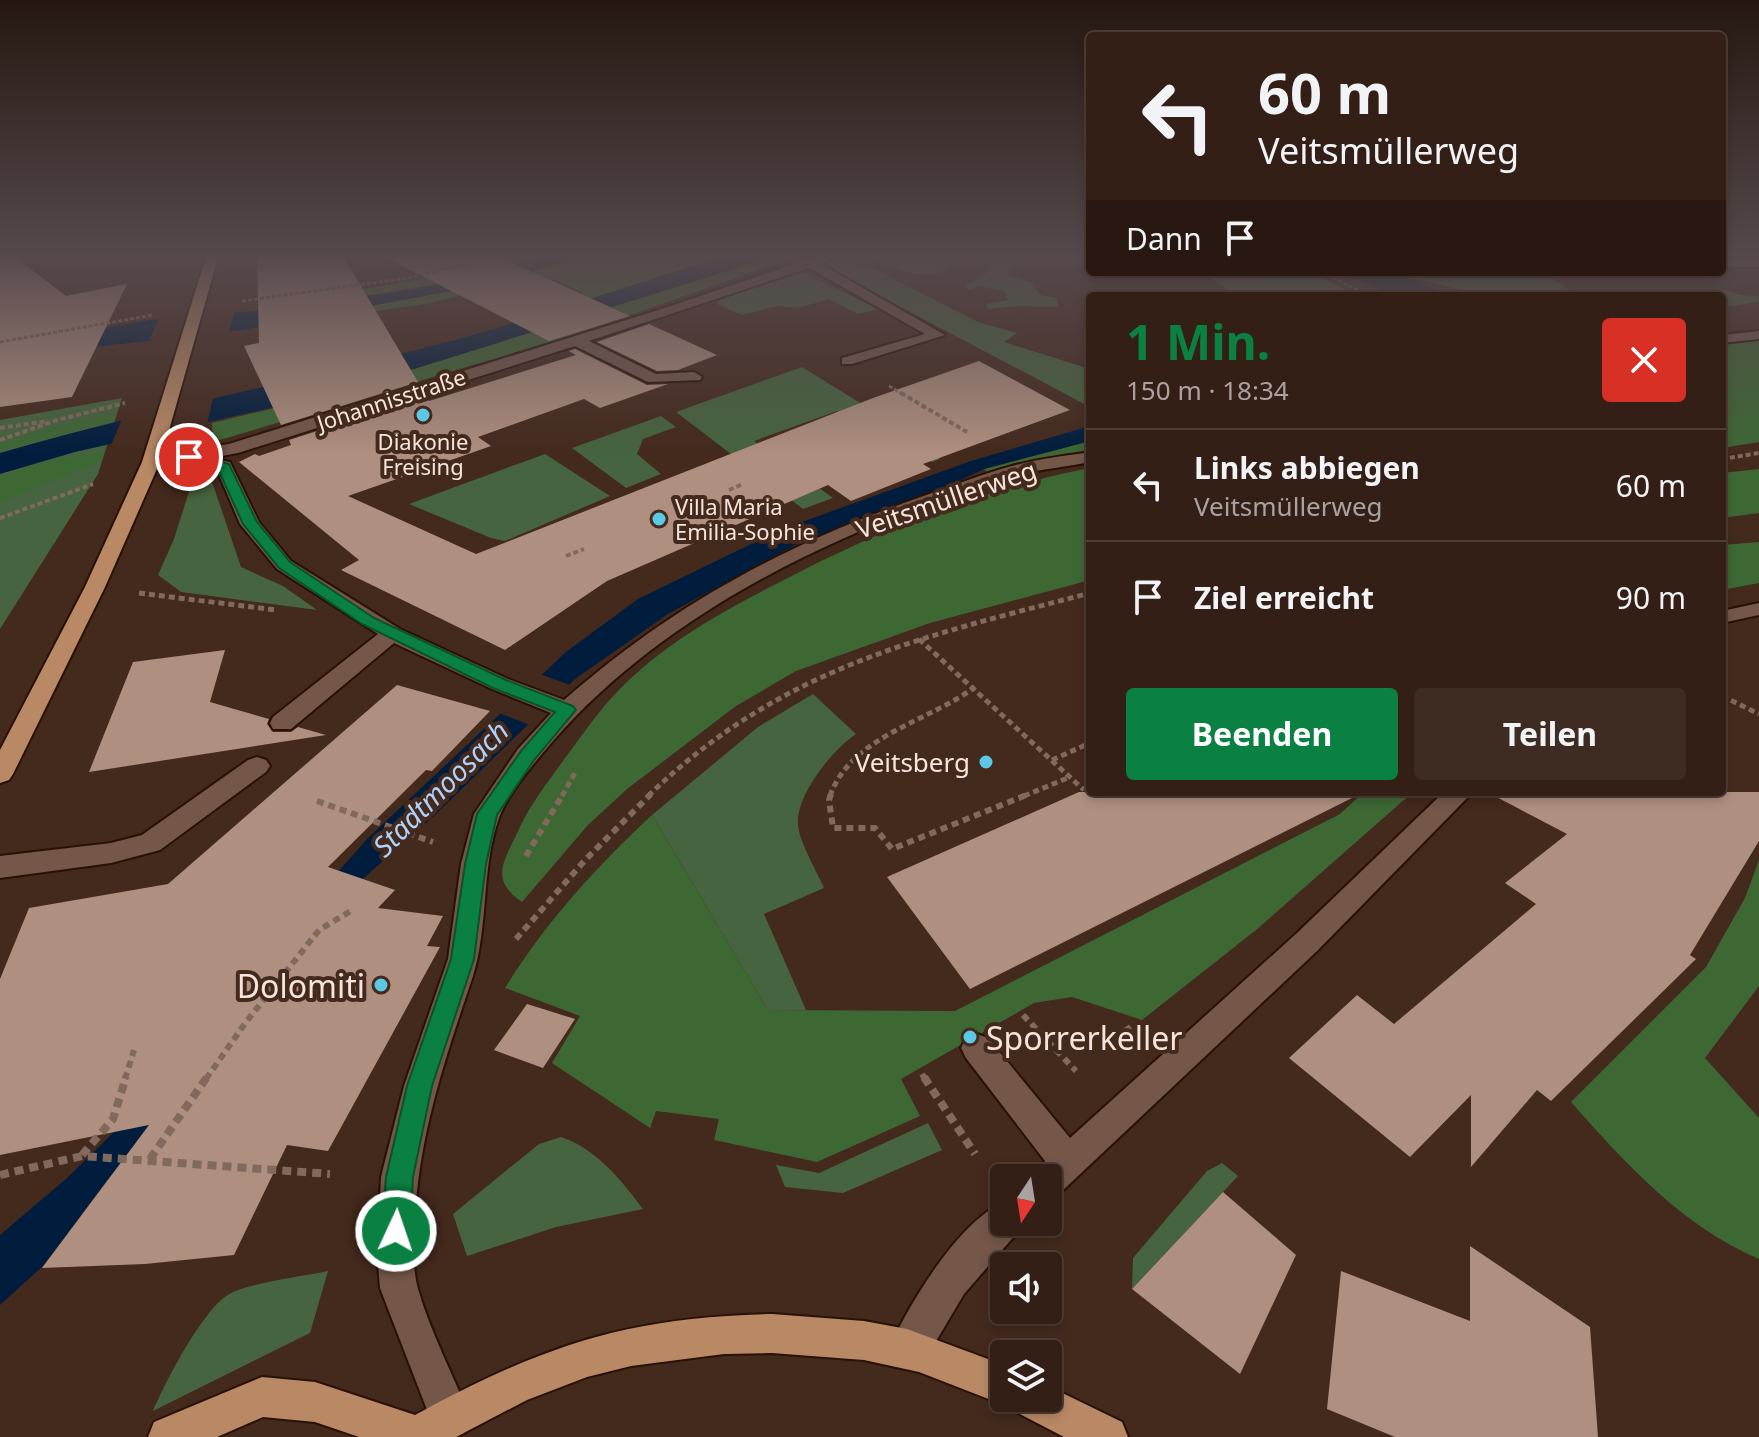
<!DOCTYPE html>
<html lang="de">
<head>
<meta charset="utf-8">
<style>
  body { margin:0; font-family:"Noto Sans",sans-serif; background:#3e2c23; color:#f1f3f6; height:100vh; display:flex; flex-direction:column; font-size:30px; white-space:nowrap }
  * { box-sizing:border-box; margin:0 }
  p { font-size:26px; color:#a9a2a1 }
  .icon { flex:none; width:44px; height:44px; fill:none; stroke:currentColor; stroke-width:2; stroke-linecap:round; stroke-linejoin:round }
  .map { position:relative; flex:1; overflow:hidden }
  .side { position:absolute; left:1086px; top:292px; width:640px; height:504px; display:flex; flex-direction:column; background:#331f16; border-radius:8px; box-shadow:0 4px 12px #0003,0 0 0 2px #4e3d35 }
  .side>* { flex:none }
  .banner { position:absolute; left:1086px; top:32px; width:640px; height:244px; border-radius:8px; box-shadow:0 4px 12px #0003,0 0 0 2px #4e3d35; background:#331f16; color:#f1f3f6; overflow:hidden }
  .needle { width:52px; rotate:192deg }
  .fabs { position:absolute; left:990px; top:1164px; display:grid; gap:16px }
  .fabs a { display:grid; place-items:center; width:72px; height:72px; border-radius:8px; background:#331f16; box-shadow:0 4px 12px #0003,0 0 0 2px #4e3d35; font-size:40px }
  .pin { position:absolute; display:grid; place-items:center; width:68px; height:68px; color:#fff; margin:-34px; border:4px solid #fff; border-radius:50%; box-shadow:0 2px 8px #0007 }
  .me { position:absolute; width:88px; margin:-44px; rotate:3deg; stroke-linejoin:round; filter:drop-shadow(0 0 6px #0008) }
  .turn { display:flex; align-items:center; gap:28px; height:168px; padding:0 40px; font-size:36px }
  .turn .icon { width:104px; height:104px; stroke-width:2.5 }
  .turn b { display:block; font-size:56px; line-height:68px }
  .then { display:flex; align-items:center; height:76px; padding:0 40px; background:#0003; gap:16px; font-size:30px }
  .round { display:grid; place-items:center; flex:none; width:84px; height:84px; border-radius:8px; background:#3e2c23 }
  .summary { display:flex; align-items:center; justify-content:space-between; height:136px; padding:0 40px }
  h1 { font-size:48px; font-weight:700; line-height:60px; color:#0b8043 }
  .button { display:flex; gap:16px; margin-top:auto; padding:16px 40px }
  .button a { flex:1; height:92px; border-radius:8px; background:#0b8043; color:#fff; font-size:32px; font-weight:700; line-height:92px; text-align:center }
  .button a+a { background:#3e2c23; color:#f1f3f6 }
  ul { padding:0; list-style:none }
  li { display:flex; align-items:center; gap:24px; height:112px; padding:0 40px; border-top:2px solid #4e3d35 }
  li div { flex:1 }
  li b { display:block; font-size:30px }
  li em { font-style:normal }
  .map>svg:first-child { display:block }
  .green { fill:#45643f }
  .forest { fill:#3d6834 }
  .water { fill:#001d3e }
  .pier { fill:#44291d }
  .building { fill:#af8f80 }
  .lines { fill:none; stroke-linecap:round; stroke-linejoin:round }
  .minor-casing { stroke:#291106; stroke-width:4 }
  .major-casing { stroke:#291106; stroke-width:4 }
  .path-far4 { stroke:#81695e; stroke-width:3; stroke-dasharray:4 2; stroke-linecap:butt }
  .path-far3 { stroke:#81695e; stroke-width:4; stroke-dasharray:5 3; stroke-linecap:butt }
  .path-far2 { stroke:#81695e; stroke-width:5; stroke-dasharray:6 4; stroke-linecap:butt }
  .path-far1 { stroke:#81695e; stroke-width:6; stroke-dasharray:7 5; stroke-linecap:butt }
  .path { stroke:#81695e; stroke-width:8; stroke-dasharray:9 6; stroke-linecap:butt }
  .minor { fill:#75574a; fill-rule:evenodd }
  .major { fill:#b98966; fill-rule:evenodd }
  .route { fill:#0b8043; stroke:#07532c; stroke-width:2 }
  .poi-dot { fill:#5bc8e6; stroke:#44291d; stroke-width:3 }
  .labels { text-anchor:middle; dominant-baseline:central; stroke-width:8; stroke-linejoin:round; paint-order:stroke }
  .far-street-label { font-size:22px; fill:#f7e5dd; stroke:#44291d }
  .far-poi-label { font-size:22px; fill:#f7e5dd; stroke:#44291d }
  .street-label { font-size:26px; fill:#f7e5dd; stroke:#44291d }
  .poi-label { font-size:26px; fill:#f7e5dd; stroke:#44291d; text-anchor:end }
  .water-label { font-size:28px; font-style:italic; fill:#acd2fd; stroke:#44291d }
  .near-poi-label { font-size:32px; fill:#f7e5dd; stroke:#44291d; text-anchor:end }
</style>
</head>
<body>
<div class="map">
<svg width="1759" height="1437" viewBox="0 0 1759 1437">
  <rect width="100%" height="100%" fill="#44291d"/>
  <!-- green -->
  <g class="green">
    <path d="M867,254H931L948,263L949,267C924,286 891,265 867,254Z"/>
    <path d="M835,259L874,269L978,322L1017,333L1004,342L1090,369V407L816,262Z"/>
    <path d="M995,262L1014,264L1006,275L1033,283L1040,295L1057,298L1058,307L1017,306L988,309L986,304L1008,300L1005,292L981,286L969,290L966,286L989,271L988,265Z"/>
    <path d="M799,270L878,309L858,314L829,299L798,308L777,306L742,315L717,304L720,300Z"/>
    <path d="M1201,272H1312L1358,296H1238Z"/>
    <path d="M1390,272H1543L1578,296H1486Z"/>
    <path d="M1726,290L1740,295L1759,296V302L1722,307V296H1613Z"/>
    <path d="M802,367L912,435L911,438L940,459L932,462L860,419H850L837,411L754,441L833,498L803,509L676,412Z"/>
    <path d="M122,398L98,474L0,629V420Z"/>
    <path d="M661,416L676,427L643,439L637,454L661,474L626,488L572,448Z"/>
    <path d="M545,454L610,496L505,541L491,538L409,504Z"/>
    <path d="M204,475L210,476L241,567L283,586L317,610L181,592L158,575L174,539L192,482Z"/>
    <path d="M813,694L856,734C833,749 795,796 798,825C799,841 817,872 824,888L764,914L806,1010H768L652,815L758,727Z"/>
    <path d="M928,1123L942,1150L843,1193L785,1187L776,1165L819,1173Z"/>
    <path d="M561,1137C597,1149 621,1180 643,1209L556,1227L467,1256L453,1214L539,1144Z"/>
    <path d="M1222,1163L1238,1176L1132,1289L1133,1258L1207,1171Z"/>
    <path d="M328,1271L310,1333L153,1411C165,1383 204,1306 231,1293C251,1283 304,1276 328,1271Z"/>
  </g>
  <!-- forest -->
  <g class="forest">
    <path d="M517,254H552C481,278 409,290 336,300C310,304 282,312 256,307L417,280Z"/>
    <path d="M589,254H730L576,305L566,300L583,293L555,280H527L425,304L363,313L297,317C396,302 494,287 589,254Z"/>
    <path d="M782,254H805L564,338L213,442L212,423L337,393Z"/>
    <path d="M1759,340V442L1722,448V344Z"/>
    <path d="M116,414L114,420L0,451V444C39,431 75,420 116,414Z"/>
    <path d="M1090,441V453L990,475L984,469Z"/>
    <path d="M104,452L102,461L0,502V477L54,460Z"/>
    <path d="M1090,468V580L930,623L796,671L736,706L627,789L588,825L522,902C488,879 505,860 519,829C531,803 548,782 565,758C582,736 598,711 618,691C662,645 721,612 778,583C877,531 980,489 1090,468Z"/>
    <path d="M1759,469V513L1722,518V473Z"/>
    <path d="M1759,542V583L1722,590V545Z"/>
    <path d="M1364,792H1413L1256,930L1142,1020L1072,997L1034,1003L901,1079L920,1116L817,1162L714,1140L719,1119L656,1111L650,1128L552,1063L580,1016L505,988C546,922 596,867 652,815L768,1010L955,1011L1340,814Z"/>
    <path d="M1759,860V986L1705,1058L1759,1118V1259C1682,1226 1625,1163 1571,1102L1706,967L1745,898Z"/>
  </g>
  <!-- water -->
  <g class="water">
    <path d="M552,254H589L492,283L243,330L35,354L0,347L150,320L283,308L418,289L499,272Z"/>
    <path d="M730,254H782L337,393L75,452L0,474V453C151,409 306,380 458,339C549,314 639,282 730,254Z"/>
    <path d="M1341,272H1388L1455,296H1394Z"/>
    <path d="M1090,426V441L984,469L925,497L795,545L668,614L575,679L433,817L341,898L148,1135L108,1179L43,1266L0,1305V1235L66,1179L111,1135L179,1051L368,838L566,652L638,599L780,530L971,461Z"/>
  </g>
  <!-- pier -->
  <g class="pier">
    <path d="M235,309L228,336L147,345L159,318Z"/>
    <path d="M214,393L206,429L110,448L123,416Z"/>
    <path d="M537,673L573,686L530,725L494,711Z"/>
  </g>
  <!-- building -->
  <g class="building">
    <path d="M0,254H11L66,296L127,284L72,397L0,407Z"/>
    <path d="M257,254H342L418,382L281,425L244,346L259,343Z"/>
    <path d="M379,254H493L630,316L549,341Z"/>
    <path d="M649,324L717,355L678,370L657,371L597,342Z"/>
    <path d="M575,349L647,385L668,384L600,408L584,399L478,437L491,446L348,496L476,554L873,398L979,361L1070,410L923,464L931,469L851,501L828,485L607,581L505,650L341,570L359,560L239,462L255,454L259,456L291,445L289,440L426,396L429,401L576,355L569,351Z"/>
    <path d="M225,650L210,702L269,719L267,724L273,732H291L298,727L326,735L89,772L133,662Z"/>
    <path d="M397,685L490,711L432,771L426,770L328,867L395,890L378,908L443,916L427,946L440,947L328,1151L287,1145L234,1255L145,1264L42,1268L149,1125L0,1155V979L29,908L168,884Z"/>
    <path d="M1079,792H1364L970,989L887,877Z"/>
    <path d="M1487,792H1759V841L1690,955L1696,959L1551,1101L1537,1090L1471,1167V1095L1410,1157L1289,1058L1357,995L1394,1024L1536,904L1505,883L1567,834Z"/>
    <path d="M527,1004L575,1019L543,1068L494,1050Z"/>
    <path d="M1223,1192L1296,1255L1240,1374L1132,1289Z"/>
    <path d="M1470,1246L1590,1327L1598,1437H1395L1327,1409L1341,1271L1470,1321Z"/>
  </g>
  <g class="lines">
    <!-- minor casing -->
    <g class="minor-casing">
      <g id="minor">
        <path d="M823,254H842L821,264L945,335L852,364H842V358L925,334L809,268L589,341L656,374L694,372L702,377L700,380L648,382L575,346L238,453L211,458L230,462L259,522L291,561L400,629L508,679L564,700C677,601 790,542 932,493C958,484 985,473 1012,466C1037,459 1064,456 1090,452V462C1066,467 1041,469 1018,475C850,524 669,608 553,741C536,761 508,793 499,818C481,868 489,925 473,976C446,1056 418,1136 415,1222C414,1244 412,1267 418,1289C430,1331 454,1377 471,1419L464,1433L456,1437L436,1433L380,1288L377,1252L381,1177L404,1086L448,959L461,864L474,814L518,749L551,713L492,689L394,643L291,729H273L270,723L273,717L378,634L277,569L240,524L217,470L188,461L151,467L142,462L151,457L229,444L671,306Z"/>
        <rect x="1722" y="259" width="37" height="8"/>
        <path d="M1759,331V339L1722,343V335Z"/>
        <path d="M1759,603V615L1722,623V611Z"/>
        <path d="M257,757L266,760L270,766L266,772L160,850L111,863L0,878V856L111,843L142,835L248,760Z"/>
        <path d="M1444,792H1473L1317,951L1060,1193L1048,1198V1178H1032L1045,1161L966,1058L961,1048L966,1038L977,1034L988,1038L1070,1138L1297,933Z"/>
        <path d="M1004,1202V1222H1021L1017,1233L964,1294L923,1363L909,1369L895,1363L889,1349C908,1305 959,1221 1004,1202Z"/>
      </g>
    </g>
    <!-- major casing -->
    <g class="major-casing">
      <g id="major">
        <path d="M207,254H219L160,462L105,587L13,774L9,780L0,783V750L85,587L142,462Z"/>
        <path d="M772,1314L864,1321L907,1329L1004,1365V1398H1048V1386L1122,1422L1128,1437H1064L1016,1412L1011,1402L1004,1405L919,1372L864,1360L772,1353L724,1354L631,1366L587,1377L527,1400L456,1437H359L315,1422L263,1417L217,1437H148L154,1422L262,1377L315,1382L415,1415C542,1346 626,1317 772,1314Z"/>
      </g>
    </g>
    <!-- path-far4 -->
    <g class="path-far4">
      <path d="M1322,272L1369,296"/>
      <path d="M242,301L408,278L503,254"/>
      <path d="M0,342L153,315"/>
      <path d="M889,386L904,395"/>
    </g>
    <!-- path-far3 -->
    <g class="path-far3">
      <path d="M901,393L967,432"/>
      <path d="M0,428L48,421"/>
      <path d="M0,440L57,420L125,403"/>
      <path d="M409,450L416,459"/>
      <path d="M1722,459L1759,453"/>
      <path d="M729,490L743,484"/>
      <path d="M0,518L93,484"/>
      <path d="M566,556L584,549"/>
    </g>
    <!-- path-far2 -->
    <g class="path-far2">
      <path d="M139,593L276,610"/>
      <path d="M919,639L1084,790"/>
      <path d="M1722,696L1759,714"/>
      <path d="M1052,760L1090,743"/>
      <path d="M562,796L576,771"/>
      <path d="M648,796C782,667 918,638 1090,593"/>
      <path d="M830,796C851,736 928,722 975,687"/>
      <path d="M1024,796L1070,777"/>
    </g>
    <!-- path-far1 -->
    <g class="path-far1">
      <path d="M831,794L829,800L833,828H875L892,849L1029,794"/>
      <path d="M317,801L433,842"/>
      <path d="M526,856L563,794"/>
      <path d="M516,939L586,859L651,794"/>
      <path d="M1023,1015L1076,1071"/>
      <path d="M1125,1031L1135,1024"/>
      <path d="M922,1074L925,1079"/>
      <path d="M125,1079L134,1050"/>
      <path d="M206,1079L246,1022L319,930L354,909"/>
    </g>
    <!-- path -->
    <g class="path">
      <path d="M924,1077L975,1154"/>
      <path d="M82,1155L113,1119L126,1077"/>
      <path d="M150,1159L207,1077"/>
      <path d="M0,1175L82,1156L330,1174"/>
    </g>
    <!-- minor -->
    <use href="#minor" class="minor"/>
    <!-- major -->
    <use href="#major" class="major"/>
  </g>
  <!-- sky -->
  <linearGradient id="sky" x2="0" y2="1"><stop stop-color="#251710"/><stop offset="0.56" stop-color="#56494c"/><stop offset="1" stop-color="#56494c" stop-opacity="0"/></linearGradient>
  <rect width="1759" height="456" fill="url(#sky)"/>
  <!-- route -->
  <path class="route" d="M189,453L229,464L257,522L290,562L374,618L506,680L573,706L576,710L534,760L497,815L486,864L474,959L432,1086L413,1177L410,1231L406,1240L396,1244L386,1240L382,1231L386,1177L407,1086L451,959L465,864L477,814L521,751L555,712L493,688L362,624L279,568L243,524L218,469L184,460V454Z"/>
  <!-- markers -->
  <g class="poi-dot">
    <circle cx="423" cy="415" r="8"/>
    <circle cx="659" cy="519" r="8"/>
    <circle cx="986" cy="762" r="8"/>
    <circle cx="381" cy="985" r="8"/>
    <circle cx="970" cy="1037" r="8"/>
  </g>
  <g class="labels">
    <!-- far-street labels -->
    <g class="far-street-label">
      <text transform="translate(391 399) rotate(-18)">Johannisstraße</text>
    </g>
    <!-- far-poi labels -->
    <g class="far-poi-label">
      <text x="423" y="441">Diakonie<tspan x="423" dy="25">Freising</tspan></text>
      <text x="675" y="506" text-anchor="start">Villa Maria<tspan x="675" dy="25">Emilia-Sophie</tspan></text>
    </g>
    <!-- street labels -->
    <g class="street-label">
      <text transform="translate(946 499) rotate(-19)">Veitsmüllerweg</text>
    </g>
    <!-- poi labels -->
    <g class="poi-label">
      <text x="970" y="762">Veitsberg</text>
    </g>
    <!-- water labels -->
    <g class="water-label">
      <text transform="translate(440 788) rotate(-45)">Stadtmoosach</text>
    </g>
    <!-- near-poi labels -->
    <g class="near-poi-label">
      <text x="365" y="985">Dolomiti</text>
      <text x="986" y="1037" text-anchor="start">Sporrerkeller</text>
    </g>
  </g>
</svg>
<div class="fabs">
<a><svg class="needle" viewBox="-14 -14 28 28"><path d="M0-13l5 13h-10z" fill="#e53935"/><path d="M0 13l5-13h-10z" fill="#a9a2a1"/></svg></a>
<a><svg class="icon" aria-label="sound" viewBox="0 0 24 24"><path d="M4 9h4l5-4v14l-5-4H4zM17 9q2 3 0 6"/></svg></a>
<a><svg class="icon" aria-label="layers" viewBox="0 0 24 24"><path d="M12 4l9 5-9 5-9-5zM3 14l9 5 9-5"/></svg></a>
</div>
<div class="pin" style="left:189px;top:457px;background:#d93025"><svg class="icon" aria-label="arrive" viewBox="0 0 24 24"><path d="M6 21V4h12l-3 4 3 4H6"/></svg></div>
<svg class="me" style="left:396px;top:1231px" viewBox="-20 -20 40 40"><circle r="17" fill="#0b8043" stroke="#fff" stroke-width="3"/><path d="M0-11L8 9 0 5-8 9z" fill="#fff"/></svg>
<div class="banner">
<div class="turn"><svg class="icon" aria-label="left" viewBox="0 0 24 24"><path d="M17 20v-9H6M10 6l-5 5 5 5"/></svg><div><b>60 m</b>Veitsmüllerweg</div></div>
<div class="then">Dann<svg class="icon" aria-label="arrive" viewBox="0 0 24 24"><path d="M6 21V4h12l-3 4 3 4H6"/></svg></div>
</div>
<section class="side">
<div class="summary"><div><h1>1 Min.</h1><p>150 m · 18:34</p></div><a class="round" style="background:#d93025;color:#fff"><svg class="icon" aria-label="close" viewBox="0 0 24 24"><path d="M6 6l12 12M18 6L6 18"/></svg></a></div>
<ul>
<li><svg class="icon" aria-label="left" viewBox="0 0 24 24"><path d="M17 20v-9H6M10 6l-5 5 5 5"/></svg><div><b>Links abbiegen</b><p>Veitsmüllerweg</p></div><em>60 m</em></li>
<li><svg class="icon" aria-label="arrive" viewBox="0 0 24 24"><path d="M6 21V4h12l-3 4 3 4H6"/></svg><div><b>Ziel erreicht</b></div><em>90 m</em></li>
</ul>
<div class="button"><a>Beenden</a><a>Teilen</a></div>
</section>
</div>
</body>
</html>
